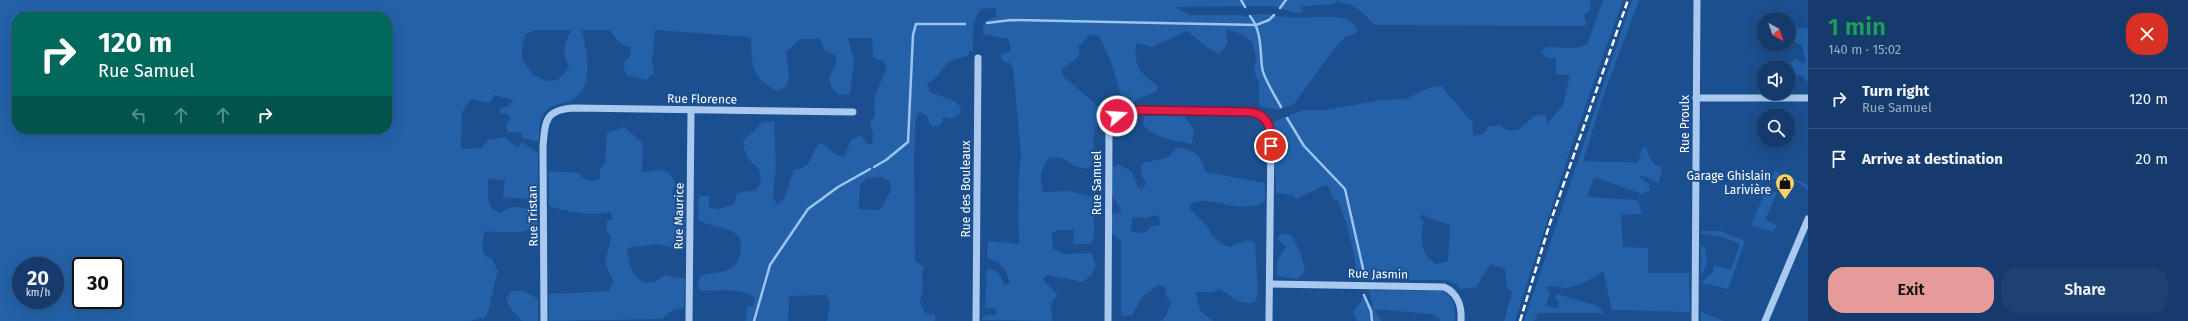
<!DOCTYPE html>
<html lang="en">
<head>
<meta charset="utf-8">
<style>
  body { margin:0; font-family:"Fira Sans",sans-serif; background:#1d4271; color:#f1f3f6; height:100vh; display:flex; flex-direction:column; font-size:15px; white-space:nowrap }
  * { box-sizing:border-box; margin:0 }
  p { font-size:13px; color:#9dadc1 }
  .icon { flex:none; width:22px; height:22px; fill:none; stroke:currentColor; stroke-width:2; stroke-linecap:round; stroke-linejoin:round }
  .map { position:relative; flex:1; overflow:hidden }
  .details { display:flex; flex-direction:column; background:#143b6b; width:380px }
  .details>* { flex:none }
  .guide { position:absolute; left:12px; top:12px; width:380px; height:122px; border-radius:16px; box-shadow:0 4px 16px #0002,0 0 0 1px #33557e; background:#00695c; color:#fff; overflow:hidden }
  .needle { width:26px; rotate:140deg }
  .fabs { position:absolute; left:1756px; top:12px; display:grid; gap:8px }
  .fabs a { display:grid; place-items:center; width:40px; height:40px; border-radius:50%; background:#143b6b; box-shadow:0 4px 16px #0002,0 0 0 1px #33557e; font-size:20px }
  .speed { position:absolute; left:12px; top:257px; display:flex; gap:8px; font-size:20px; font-weight:700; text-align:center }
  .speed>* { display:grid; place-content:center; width:52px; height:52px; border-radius:50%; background:#143b6b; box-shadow:0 4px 16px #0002,0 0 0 1px #33557e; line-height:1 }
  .speed small { font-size:10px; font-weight:400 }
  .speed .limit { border:2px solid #111; border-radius:6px; background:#fff; color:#111 }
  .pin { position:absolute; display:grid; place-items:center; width:34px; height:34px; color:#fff; margin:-17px; border:2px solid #fff; border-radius:50%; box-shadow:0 1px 4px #0007 }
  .me { position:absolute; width:44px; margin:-22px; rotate:72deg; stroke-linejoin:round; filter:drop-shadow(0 0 3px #0008) }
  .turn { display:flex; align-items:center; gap:14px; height:84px; padding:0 20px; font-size:18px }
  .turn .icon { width:52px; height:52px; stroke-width:2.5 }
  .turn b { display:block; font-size:28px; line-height:34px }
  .lanes { display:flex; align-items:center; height:38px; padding:0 20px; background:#0003; justify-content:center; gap:20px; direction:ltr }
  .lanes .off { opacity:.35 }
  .round { display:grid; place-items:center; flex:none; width:42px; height:42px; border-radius:16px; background:#1d4271 }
  .overview { display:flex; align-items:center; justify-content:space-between; height:68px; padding:0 20px }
  h1 { font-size:24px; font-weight:600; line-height:30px; color:#1e9e55 }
  .action { display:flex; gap:8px; margin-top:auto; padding:8px 20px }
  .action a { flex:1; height:46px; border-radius:16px; background:#e69b98; color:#111; font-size:16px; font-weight:600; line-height:46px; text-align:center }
  .action a+a { background:#1d4271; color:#f1f3f6 }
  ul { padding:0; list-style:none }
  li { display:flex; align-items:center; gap:12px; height:60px; padding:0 20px; border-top:1px solid #33557e }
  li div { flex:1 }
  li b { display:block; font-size:15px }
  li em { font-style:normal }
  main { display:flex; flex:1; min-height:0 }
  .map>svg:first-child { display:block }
  .green { fill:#2461a8; fill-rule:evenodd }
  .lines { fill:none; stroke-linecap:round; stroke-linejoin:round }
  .stream { stroke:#9cc4f0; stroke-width:2.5 }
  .minor { stroke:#a9c9ee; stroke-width:7 }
  .rail { stroke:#fff; stroke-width:2.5; stroke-dasharray:7 3; stroke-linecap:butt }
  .route-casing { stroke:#92132f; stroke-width:10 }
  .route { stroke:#e11d48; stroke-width:7 }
  .labels { text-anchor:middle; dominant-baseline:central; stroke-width:4; stroke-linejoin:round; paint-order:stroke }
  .street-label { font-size:12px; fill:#fff; stroke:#1b4f8f }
  .poi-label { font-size:12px; fill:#fff; stroke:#1b4f8f; text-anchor:end }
</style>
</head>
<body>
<main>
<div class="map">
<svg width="1808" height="321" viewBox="0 0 1808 321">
  <rect width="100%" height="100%" fill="#1b4f8f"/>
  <!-- green -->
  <g class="green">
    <path d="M0,0H1591L1590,10L1584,15L1587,25L1581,26L1375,25L1363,13L1350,4H1346L1336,1L1333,4L1302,6L1301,9L1304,12L1297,13L1276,7L1264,6L1175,7L1190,15H1243L1248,17C1258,11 1268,15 1278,16C1298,20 1330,14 1347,19C1351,21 1355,26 1357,30L1355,34L1345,37L1334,49L1294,104L1278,110L1259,106V83L1254,71L1256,57L1252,42L1244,35L1226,29C1228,39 1229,47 1219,53L1209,49L1187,31L1152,47L1137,43C1131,64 1142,75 1158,86L1157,91L1124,106L1111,62L1099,35H1090L1078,47L1080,54C1075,62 1067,63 1062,70L1063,76L1091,100L1097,106L1101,117L1094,132L1093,164L1087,169L1074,166L1063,158L1050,157C1040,169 1039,177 1043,192L1070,191L1096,198C1089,213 1099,228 1091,244H1073L1074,230H1057L1052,233L1053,249L1063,254L1091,253L1096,267L1091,275L1083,282L1047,275L1042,279L1057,294L1051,304L1052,321L981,320L986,315H997L996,308H985L987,269C998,269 1001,276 1004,285L1010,283C1005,267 1002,263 987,258L988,241L1019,244L1018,190L1021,155L1013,68L1010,63L1002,61L1001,54L1011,51L1008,39L983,34C982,24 986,18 997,17L995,8L981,9C971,21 973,36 973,51H969L968,56C937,62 948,71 927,84L930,92L954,101L961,107L959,115L952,118L943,117L942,123L937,127L930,125L927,116L920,112L916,116L914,159L915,261L924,267L922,273L923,288L920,303L925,313L935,315V321H827L830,304L827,295L789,296L788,321H745L748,305L753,306L755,298C743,287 718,291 702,291L697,286L701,275C722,271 739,274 741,248C741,243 740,237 736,234C725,226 710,227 698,220L699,195L709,196V208L719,209L734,204L737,193L756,190L761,183L759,169C749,161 744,155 743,141L763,122L774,121L776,167L773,197L777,205L784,199L794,170C815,167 808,154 820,143C830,147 833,155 844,157L851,140L861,135L867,143L872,145L873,134L870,123L875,116L874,98L887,67L883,61L873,58L872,38H848L854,62L850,94L838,95L831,86L829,77L837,62L835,55L825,50L820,39H800L786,52L789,78L786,87L777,91C750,78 752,63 751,37L655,30L652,63L654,73L646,80L626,75L623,64L630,56L631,47L622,45L609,30H582C587,53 597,91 567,102C558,105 551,104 545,112C539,119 539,133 539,142L522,138L521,132L508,133L506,125L510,118L506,113L501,114L500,108L509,106L513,100L494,95L490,103L471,99L462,112L461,149L481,148L488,140L506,137L511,143L518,147L522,142L538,153V200L503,197L505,180L488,179V199L492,209L500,213C516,203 522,206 538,215V225C525,236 501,232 485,231L482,244L484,255L492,259L498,271C492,288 493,300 486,317L470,321H0ZM17,17H387V129H17ZM534,30H571C565,44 561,52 569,66C558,92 533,81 523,60C520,54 524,42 525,35ZM881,177L889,181L891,190L880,210L859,209L860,186L867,178ZM21,266H55V300H21ZM81,266H115V300H81Z"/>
    <path d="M1603,0H1623L1573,141L1515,321H1504L1512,292L1507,287L1505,269L1491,264L1476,287L1460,289L1455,283L1444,280H1356C1357,258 1347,223 1339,203C1338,200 1334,199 1332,198L1329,187L1325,185L1296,199L1292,195L1276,193L1273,122L1303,110H1325L1382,100L1405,99L1432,87L1442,86C1447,96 1450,96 1457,104C1462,110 1465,116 1472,121L1473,136L1483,134L1488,127L1500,125L1507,130H1518L1534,116L1545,114L1547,124L1563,105L1570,75L1556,74V58H1547L1541,53L1547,47L1575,48L1587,45ZM1424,214L1428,218L1450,225L1448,261L1436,264C1420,254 1420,238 1424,222L1420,217Z"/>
    <path d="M1632,0H1639L1605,91L1583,161L1638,163L1642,148L1645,147L1647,149C1649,159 1651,165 1662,167L1659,183L1647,177L1638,176L1649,184L1650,190L1642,194L1594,177L1587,197L1638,200L1642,214L1621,215L1623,247L1648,248V273H1689L1690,312L1612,310L1603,271C1597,277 1574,288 1565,288C1558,287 1554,286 1546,287L1550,292L1546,306L1558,308L1559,300L1555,299L1557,294L1598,306L1604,313H1538L1534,321H1524Z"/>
    <path d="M1805,28L1808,29V83L1802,75H1794L1791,62L1796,59L1803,64L1806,61L1802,45L1794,42L1792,36L1793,29Z"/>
    <path d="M1144,116H1184L1194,130L1192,144C1180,141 1150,138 1144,125C1143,123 1144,118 1144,116Z"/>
    <path d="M624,127L643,143L642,172L659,170L669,173L676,184L672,193L686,201L685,248L682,250L657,244L627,248C628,270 641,296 665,275L685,279L684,307L671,311L662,319L549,321V294L609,291L613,281L605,263L611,238L606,229L607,221L613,219L610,212C588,216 570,212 549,206V171L578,173C585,181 590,183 600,179V169L605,163L607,133Z"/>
    <path d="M1177,148C1195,148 1201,157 1206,172L1265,183V201C1237,217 1214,193 1191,204L1190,209L1208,227L1214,238L1222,244L1230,247L1247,240L1255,243L1258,295L1255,302C1242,307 1230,295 1219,289L1213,292H1196L1200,310L1212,321H1160L1166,316L1171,302L1167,297L1165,287L1159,285L1143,296L1132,315L1121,316V241L1112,234V214L1122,211L1112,196V167L1120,165L1132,172L1138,188L1142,189L1147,183C1141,177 1139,171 1142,163L1166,158ZM1154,215L1159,217L1161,225L1151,226L1145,233L1131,232L1132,217L1148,218Z"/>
    <path d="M1775,171L1808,185V190L1797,182L1787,178L1771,179Z"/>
    <path d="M1767,188L1777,193L1765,220L1777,225L1773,232L1751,225Z"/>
    <path d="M1701,231H1720L1745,241L1728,289L1701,283L1713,272L1714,265L1731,270L1740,244L1719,236L1701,234Z"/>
    <path d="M1284,234L1291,235C1298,246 1303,258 1305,271L1298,279L1278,276C1274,263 1279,257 1286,247L1277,239L1280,235Z"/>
    <path d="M1703,246L1705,247C1707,257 1708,266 1701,275V247Z"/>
    <path d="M1369,290L1442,291C1455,297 1455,307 1455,321H1440L1439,318L1431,314L1374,309L1382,321H1357L1353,312L1360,304L1363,295L1373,308Z"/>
    <path d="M512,291H524L538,299V321H522L510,308L506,298Z"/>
    <path d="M1701,312L1724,321H1701Z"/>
  </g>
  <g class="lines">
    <!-- stream -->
    <g class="stream">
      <path d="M1241,0L1245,7"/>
      <path d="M1280,8L1286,0"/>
      <path d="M1250,16C1262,31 1260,50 1262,67C1263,78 1276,97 1281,107"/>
      <path d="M987,23L1011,20L1256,25L1269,20L1274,15"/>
      <path d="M1287,118L1304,146L1345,189L1364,273"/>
      <path d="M874,167L886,160L908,142L913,35L916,24H965"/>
      <path d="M1364,295L1371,311L1372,321"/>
      <path d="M754,321L770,265L808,209L838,187L870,169"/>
    </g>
    <!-- minor -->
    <g class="minor">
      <path d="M1696,98H1808"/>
      <path d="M1270,284L1444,287C1458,293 1462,307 1461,321"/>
      <path d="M544,321L543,147C545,121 545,109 575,108L853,112"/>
      <path d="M689,321L691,111"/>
      <path d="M976,321L978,58"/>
      <path d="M1108,321L1109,132C1112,116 1123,111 1138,110L1251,112C1263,114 1269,119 1271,132L1269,321"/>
      <path d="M1695,321L1697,0"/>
      <path d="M1765,321L1808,219"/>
    </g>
    <!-- rail -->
    <path class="rail" d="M1520,321L1549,226L1628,0"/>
  </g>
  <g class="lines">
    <!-- route casing -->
    <g class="route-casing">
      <path id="route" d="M1117,116L1129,111L1138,110L1251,112C1270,116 1271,129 1271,146"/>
    </g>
    <!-- route -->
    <use href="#route" class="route"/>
  </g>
  <!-- icons -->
  <defs>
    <g id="shop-pin" transform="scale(1)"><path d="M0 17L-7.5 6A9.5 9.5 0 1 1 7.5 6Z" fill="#ffd166" stroke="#1b4f8f"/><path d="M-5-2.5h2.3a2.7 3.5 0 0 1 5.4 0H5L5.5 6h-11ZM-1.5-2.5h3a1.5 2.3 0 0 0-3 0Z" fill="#111"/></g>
  </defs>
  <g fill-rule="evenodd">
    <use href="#shop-pin" x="1785" y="183"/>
  </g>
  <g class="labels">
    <!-- street labels -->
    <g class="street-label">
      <text transform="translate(702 99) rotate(1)">Rue Florence</text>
      <text transform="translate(1685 124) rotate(-90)">Rue Proulx</text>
      <text transform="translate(1097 183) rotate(-90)">Rue Samuel</text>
      <text transform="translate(966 189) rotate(-90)">Rue des Bouleaux</text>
      <text transform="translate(533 216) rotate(-91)">Rue Tristan</text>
      <text transform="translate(679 216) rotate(-89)">Rue Maurice</text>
      <text transform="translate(1378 274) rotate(1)">Rue Jasmin</text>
    </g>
    <!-- poi labels -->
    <g class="poi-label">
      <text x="1771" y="176">Garage Ghislain<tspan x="1771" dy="14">Larivière</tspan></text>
    </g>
  </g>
</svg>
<div class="fabs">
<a><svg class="needle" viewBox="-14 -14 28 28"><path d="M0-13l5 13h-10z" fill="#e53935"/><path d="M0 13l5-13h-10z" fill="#9dadc1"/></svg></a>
<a><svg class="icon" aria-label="sound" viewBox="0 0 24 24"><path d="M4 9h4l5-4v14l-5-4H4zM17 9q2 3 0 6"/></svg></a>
<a><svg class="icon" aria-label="search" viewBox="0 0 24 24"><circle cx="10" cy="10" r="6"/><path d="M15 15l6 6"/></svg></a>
</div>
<div class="speed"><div>20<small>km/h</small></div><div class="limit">30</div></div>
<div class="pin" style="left:1271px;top:146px;background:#d93025"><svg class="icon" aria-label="arrive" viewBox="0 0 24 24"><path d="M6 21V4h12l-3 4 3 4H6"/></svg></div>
<svg class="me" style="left:1117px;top:116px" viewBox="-20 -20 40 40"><circle r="17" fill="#e11d48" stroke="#fff" stroke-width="3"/><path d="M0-11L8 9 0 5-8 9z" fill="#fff"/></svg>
<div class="guide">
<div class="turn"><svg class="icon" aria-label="right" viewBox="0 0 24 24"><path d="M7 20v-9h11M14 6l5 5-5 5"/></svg><div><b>120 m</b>Rue Samuel</div></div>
<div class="lanes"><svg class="icon off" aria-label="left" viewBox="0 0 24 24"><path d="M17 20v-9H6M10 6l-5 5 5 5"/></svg><svg class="icon off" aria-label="ahead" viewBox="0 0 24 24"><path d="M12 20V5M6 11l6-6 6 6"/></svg><svg class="icon off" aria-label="ahead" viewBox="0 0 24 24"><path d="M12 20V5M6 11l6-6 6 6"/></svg><svg class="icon" aria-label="right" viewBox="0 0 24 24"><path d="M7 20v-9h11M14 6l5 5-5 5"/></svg></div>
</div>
</div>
<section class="details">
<div class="overview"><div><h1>1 min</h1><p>140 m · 15:02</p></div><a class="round" style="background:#d93025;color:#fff"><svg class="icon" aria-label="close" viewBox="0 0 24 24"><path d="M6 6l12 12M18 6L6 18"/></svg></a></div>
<ul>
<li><svg class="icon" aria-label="right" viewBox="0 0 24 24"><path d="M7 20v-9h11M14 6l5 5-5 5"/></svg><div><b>Turn right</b><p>Rue Samuel</p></div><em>120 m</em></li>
<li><svg class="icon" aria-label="arrive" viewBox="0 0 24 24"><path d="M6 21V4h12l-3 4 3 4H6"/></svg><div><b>Arrive at destination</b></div><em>20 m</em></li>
</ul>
<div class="action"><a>Exit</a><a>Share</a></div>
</section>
</main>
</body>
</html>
